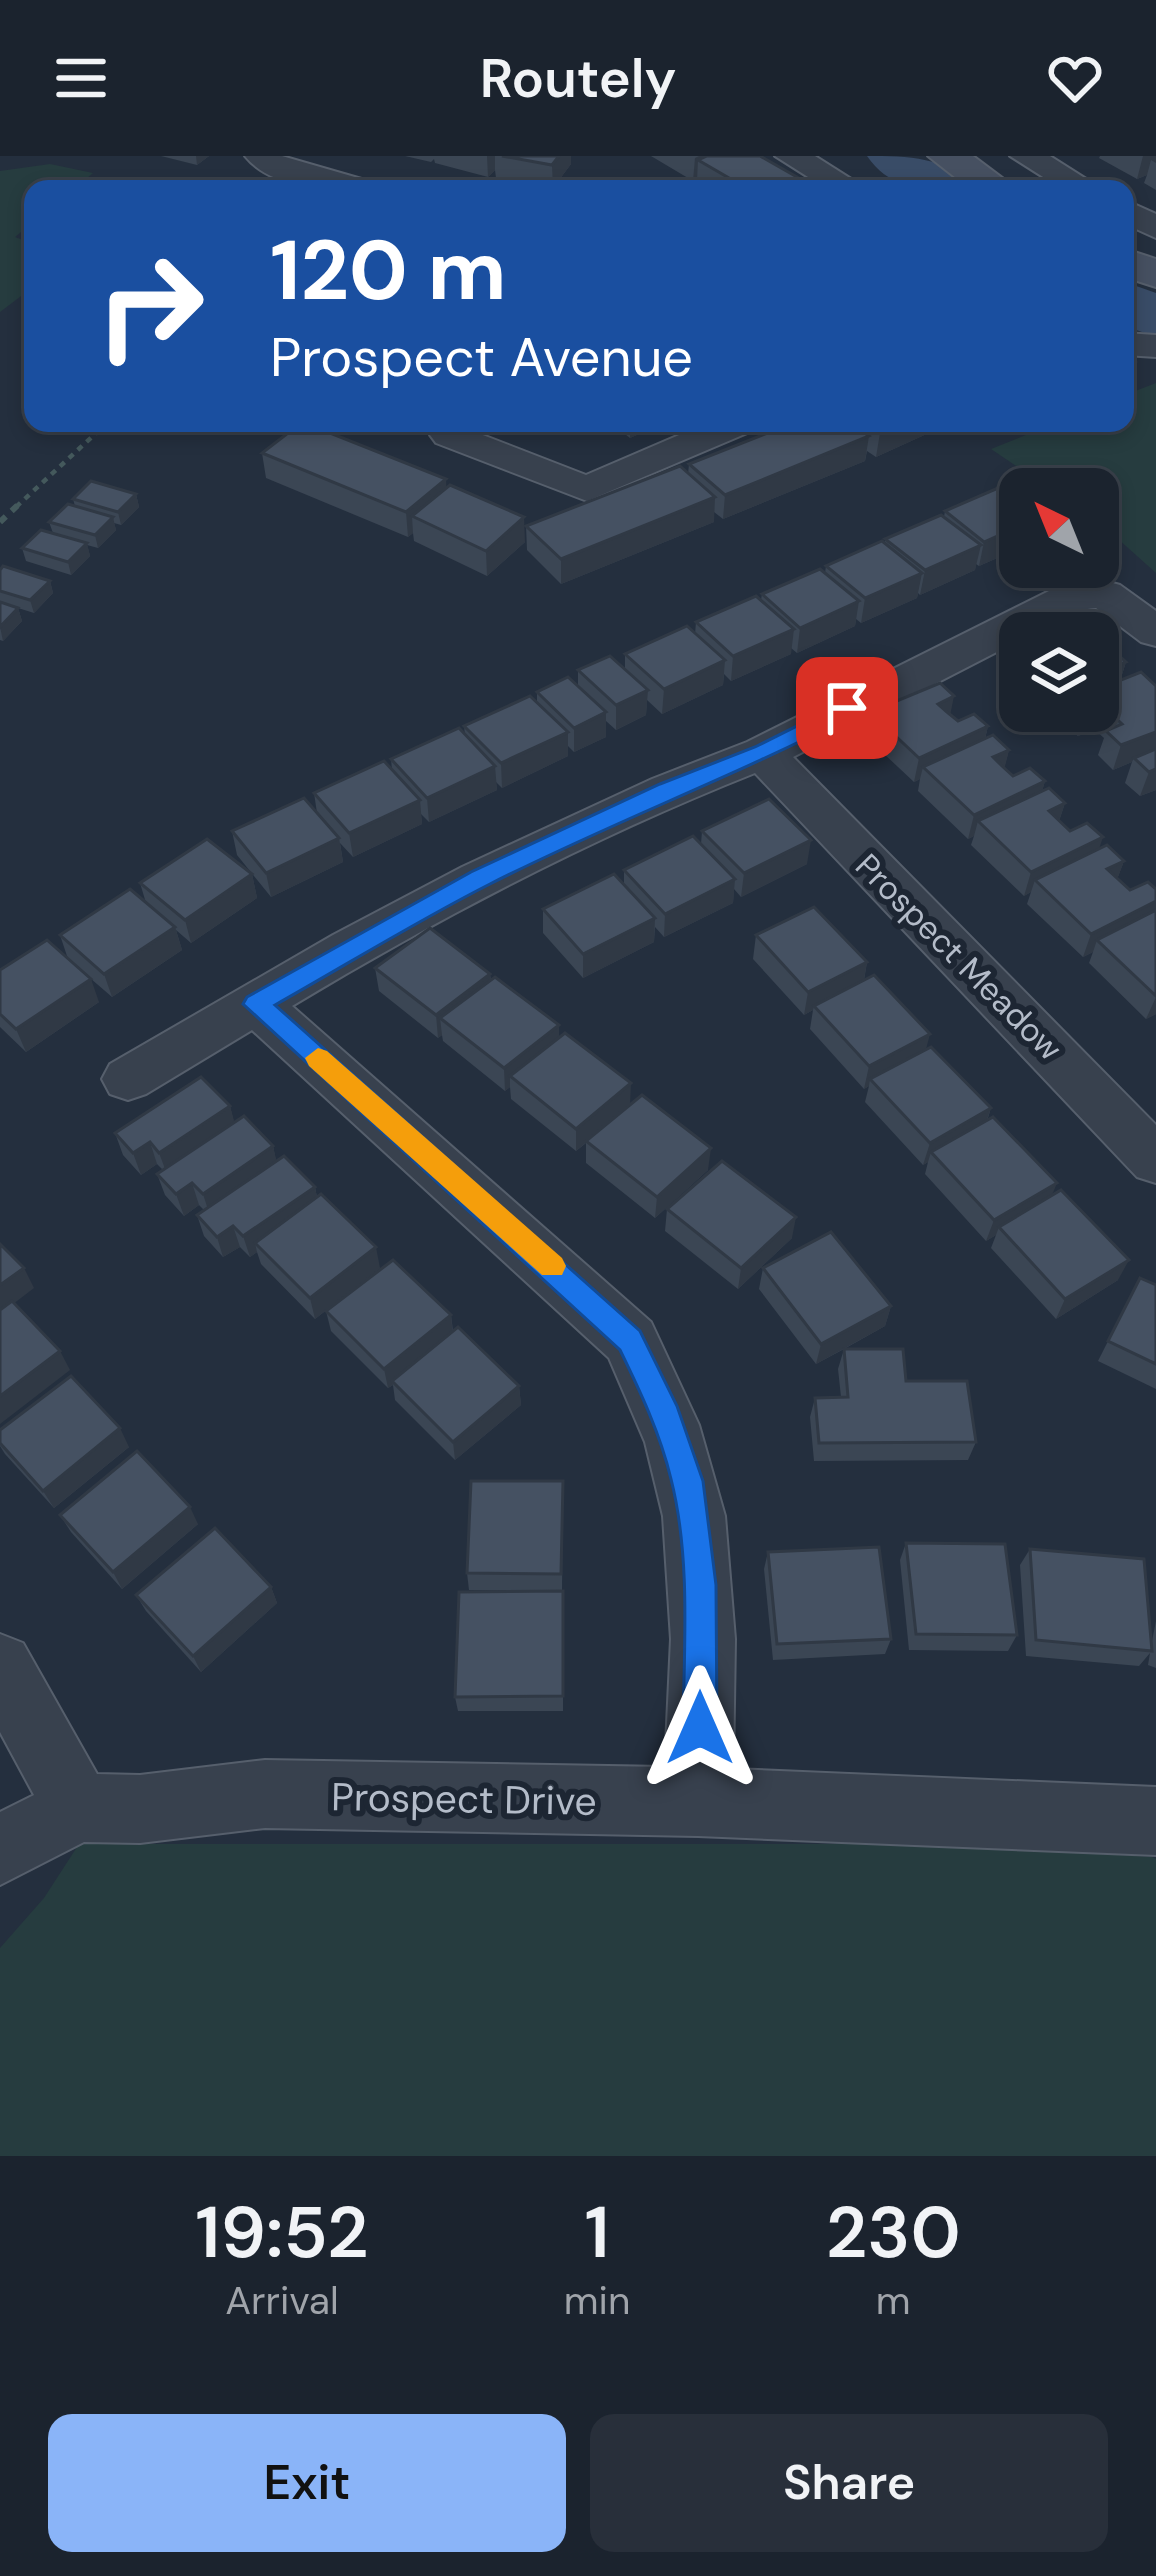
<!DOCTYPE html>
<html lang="en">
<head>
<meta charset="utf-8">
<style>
  body { margin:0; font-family:"DM Sans",sans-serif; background:#282f3a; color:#f1f3f6; height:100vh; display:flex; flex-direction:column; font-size:45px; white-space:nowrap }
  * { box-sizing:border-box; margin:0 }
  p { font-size:39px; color:#a0a4aa }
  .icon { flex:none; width:66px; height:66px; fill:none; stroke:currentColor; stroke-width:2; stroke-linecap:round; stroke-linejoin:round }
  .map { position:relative; height:2000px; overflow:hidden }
  .sheet { display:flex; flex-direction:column; background:#1b232e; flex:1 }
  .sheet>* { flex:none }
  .banner { position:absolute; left:24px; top:24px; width:1110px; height:252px; border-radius:24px; box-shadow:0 6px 18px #0003,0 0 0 3px #39404a; background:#1a4fa0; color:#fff; overflow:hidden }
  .needle { width:78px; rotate:317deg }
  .tools { position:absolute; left:999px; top:312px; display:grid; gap:24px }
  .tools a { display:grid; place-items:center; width:120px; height:120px; border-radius:24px; background:#1b232e; box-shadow:0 6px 18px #0003,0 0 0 3px #39404a; font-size:60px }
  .pin { position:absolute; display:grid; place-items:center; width:102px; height:102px; color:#fff; margin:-51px; border-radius:24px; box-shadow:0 6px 18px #0006 }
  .me { position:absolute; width:132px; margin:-66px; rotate:0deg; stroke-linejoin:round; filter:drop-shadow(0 0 9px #0008) }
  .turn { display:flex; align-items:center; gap:42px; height:252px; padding:0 48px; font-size:54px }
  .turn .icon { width:156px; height:156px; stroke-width:2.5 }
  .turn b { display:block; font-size:84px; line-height:102px }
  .eta { display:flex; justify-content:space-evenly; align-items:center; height:204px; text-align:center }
  .eta b { font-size:72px; font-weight:600; line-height:84px }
  .action { display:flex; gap:24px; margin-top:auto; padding:24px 48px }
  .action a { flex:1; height:138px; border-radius:24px; background:#8ab4f8; color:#111; font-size:48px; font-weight:600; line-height:138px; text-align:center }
  .action a+a { background:#282f3a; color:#f1f3f6 }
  header { display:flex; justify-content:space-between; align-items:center; height:156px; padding:0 48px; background:#1b232e; font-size:54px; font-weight:600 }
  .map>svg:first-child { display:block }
  .green { fill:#263c3f }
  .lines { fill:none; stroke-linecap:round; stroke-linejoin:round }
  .river { fill:#394c67; fill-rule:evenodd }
  .street-casing { stroke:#565f6c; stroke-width:4 }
  .secondary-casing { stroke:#565f6c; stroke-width:4 }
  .path-far1 { stroke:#44595c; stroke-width:4.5; stroke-dasharray:6 6; stroke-linecap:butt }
  .path { stroke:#44595c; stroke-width:6; stroke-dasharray:8 8; stroke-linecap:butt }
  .street { fill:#38414e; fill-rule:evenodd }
  .secondary { fill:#465061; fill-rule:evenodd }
  .wall { fill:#3b4654 }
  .shaded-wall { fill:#303945 }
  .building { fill:#455162; stroke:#303945; stroke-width:3 }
  .route { fill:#1a73e8; stroke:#114b97; stroke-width:3 }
  .slow { fill:#f59e0b }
  .labels { text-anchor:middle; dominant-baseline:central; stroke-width:12; stroke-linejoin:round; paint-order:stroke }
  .street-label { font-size:33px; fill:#b4bcc9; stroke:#1d2633 }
  .near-street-label { font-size:39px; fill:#b4bcc9; stroke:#1d2633 }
</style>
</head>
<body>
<header><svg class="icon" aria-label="menu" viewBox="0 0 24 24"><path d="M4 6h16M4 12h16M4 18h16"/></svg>Routely<svg class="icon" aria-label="heart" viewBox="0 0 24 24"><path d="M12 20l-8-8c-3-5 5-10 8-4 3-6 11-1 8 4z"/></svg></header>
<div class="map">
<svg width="1156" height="2000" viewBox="0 0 1156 2000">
  <rect width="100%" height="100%" fill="#242f3e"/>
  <!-- green -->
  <g class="green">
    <path d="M50,8L93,17L74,33H33V66L15,81L33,88V131L0,156V15Z"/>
    <path d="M1156,227V417L1098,365V333H1050L991,293L1056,267H1125V239Z"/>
    <path d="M79,1688H934L1152,1701L1156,1703V2000H0V1792L44,1742Z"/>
  </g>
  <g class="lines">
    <!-- river -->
    <g class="river">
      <path d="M867,0C908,0 947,0 973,33C931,33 893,38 867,0Z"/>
      <path d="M1125,126L1156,137V181L1125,170Z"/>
    </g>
    <!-- street casing -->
    <g class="street-casing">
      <g id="street">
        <path d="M245,0H282L372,26L376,33C335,33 274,36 245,0Z"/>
        <path d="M775,0H815L867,33H827Z"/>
        <path d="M1010,0H1050L1102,33H1062Z"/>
        <path d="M1125,44L1156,58V82L1125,68Z"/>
        <path d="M1125,177L1156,179V201L1125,199Z"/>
        <path d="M707,267H758L752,275L587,345L436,287L430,279L436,271H462L586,319Z"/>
        <path d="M1105,425L1120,429L1156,455V490L1141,486L1096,452C1068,453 1048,477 1020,477V484L793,601L1156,969V1027L1137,1021L755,617C594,681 440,761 292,850L651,1166L699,1269L725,1360L735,1483L733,1613L1156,1631V1699L698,1680L265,1672L140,1687L84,1686L0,1729V1656L34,1639L0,1576V1478L23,1487L97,1618L140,1619L265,1604L665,1611L671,1483L663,1360L645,1286L609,1202L252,874L146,938L128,944L110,938L102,923L110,908L333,779L462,711L652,623L747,586L1057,431Z"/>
      </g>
    </g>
    <!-- secondary casing -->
    <g class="secondary-casing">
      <g id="secondary">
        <path d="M928,0H973L1017,33H970Z"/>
        <path d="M1125,93L1156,103V131L1125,121Z"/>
      </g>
    </g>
    <!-- path-far1 -->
    <g class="path-far1">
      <path d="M237,267L256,273"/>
      <path d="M16,351L107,267"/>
    </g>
    <!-- path -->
    <path class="path" d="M0,366L19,348"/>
    <!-- street -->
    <use href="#street" class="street"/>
    <!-- secondary -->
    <use href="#secondary" class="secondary"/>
  </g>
  <!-- wall -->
  <g class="wall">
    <path d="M161,0H209L197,9Z"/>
    <path d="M405,0H571V8L553,32L496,22L495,14L488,21L435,7L434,3L431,6Z"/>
    <path d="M651,0H760L818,33H706L696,27L697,24L693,25Z"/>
    <path d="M1100,0H1156V34L1144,27L1147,19L1137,23L1099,2Z"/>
    <path d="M611,267H664L630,282Z"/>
    <path d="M793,267H956L948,271L943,267L942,271L876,301L867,295L865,305L723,363L714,356V366L561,428L527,394L526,370L688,318L689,308Z"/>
    <path d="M262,297L446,332L525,386L487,420L414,385L413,377L408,381L266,322Z"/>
    <path d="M1008,328L1020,333V392L979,410L976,408L975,414L920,439L918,437L917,442L861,467L856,463L855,470L797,497L791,492V498L731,525L724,518L723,529L662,558L647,544L646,559L616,574L606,565V581L574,596L568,590V600L502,632L496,626L497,634L429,666L421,658L422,668L353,701L340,687L343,706L271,741L237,699L232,675L317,657L314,637L392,614L391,603L465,579L464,570L537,546V536L578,530V514L625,513V498L695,478L696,466L761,444L762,438L825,417L826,410L885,388V383L944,361L945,355L1006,338Z"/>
    <path d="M136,338L139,351L121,369L114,367L116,374L98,392L87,389L90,400L71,419L26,405L22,392L53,377L49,366L75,350L73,343Z"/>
    <path d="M0,414L50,425L53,437L34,457L18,452L22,465L3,485L0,484Z"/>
    <path d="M1020,485V525L1017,526L1004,513L1010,489Z"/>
    <path d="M1126,506L1120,525L1156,634L1140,640L1125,627L1132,606L1113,614L1098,599L1104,582L1095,574L1078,580L1065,568L1069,555H1098Z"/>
    <path d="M870,556L950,559L958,565L988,570L985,583L1009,594L1004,612L1013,620L1045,625L1042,635L1065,647L1059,665L1070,675L1099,693L1124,705L1117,723L1130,734L1156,733V858L1146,863L1089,807L1093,796L1083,801L1027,748L1031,736L1024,740L971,689L974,680L968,683L918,635L920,623L914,626L866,581Z"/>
    <path d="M702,675L807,708L741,741L734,733L733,747L664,781L655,771L654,786L583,822L543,777V753L624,729V714L701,688Z"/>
    <path d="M252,718L257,742L191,787L176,774L182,794L112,841L68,803L60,779L146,747L140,727Z"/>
    <path d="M756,779L867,806L864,824L926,894L991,952L987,965L1052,1039L1118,1124L1056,1163L991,1092L996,1079L986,1085L925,1018L928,1006L923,1009L865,946L869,930L864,933L810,873L813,854L804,859L753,803Z"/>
    <path d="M375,812L490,818L491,824L559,882L630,949L708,1014L655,1062L586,1007V987L576,995L511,943L510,931L505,935L443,885L442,879L438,882L379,835Z"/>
    <path d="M0,814L99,846L26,896L0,871Z"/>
    <path d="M230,950L234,967L273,990L276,1005L315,1031L317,1041L380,1112L315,1163L261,1108L257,1096L250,1101L240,1091L223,1101L204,1080L197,1059L204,1054L199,1049L184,1060L165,1039L157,1018L163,1014L157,1008L141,1019L123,999L115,977Z"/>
    <path d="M667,1053L792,1082L738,1133L665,1075Z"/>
    <path d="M763,1112L891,1150L885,1170L844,1193L906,1225L976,1286L968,1304L814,1305L810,1261L815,1242L841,1241L838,1213L844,1193L816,1208L759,1133Z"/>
    <path d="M1140,1122L1156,1129V1233L1098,1205Z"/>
    <path d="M326,1155L451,1159L453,1175L519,1230L521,1249L455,1304L395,1244L393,1229L388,1232L331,1175Z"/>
    <path d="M0,1274L129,1291L54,1352L5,1298L0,1290Z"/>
    <path d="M563,1325L562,1435L469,1434L467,1417Z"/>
    <path d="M60,1359L198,1368L122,1433L71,1376Z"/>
    <path d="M906,1387L1017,1479L1008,1495L909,1494L900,1404Z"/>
    <path d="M1030,1393L1151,1490L1156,1465V1512L1148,1509L1150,1497L1139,1510L1026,1500L1020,1409Z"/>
    <path d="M768,1396L891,1483L885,1498L773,1504L764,1413Z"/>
    <path d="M271,1431L277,1447L201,1516L146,1455L136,1439Z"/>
    <path d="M563,1435V1555H458L455,1541Z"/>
  </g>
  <!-- shaded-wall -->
  <g class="shaded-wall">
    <path d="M196,0H209L197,9Z"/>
    <path d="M487,0H495V14L488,21Z"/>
    <path d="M559,0H571V8L553,32L552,9Z"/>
    <path d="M699,0H734L698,4L697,24L693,25L695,2Z"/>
    <path d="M1143,0H1156V7L1151,4L1147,19L1137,23Z"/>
    <path d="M1135,206L1128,231L1125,233V212Z"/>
    <path d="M630,267H664L630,282Z"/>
    <path d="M901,267H943L942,271L876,301L880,277Z"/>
    <path d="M869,280L865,305L723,363L725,339Z"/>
    <path d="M446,323L447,347L412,360L413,377L408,381L406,356Z"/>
    <path d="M136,338L139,351L121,369L118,356Z"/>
    <path d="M715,341L714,366L561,428V403Z"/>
    <path d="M113,361L116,374L98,392L95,379Z"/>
    <path d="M524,361L525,386L487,420L486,395Z"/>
    <path d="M1020,370V392L979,410L984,386Z"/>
    <path d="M87,387L90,400L71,419L68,406Z"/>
    <path d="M981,389L975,414L920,439L925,414Z"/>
    <path d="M922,417L917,442L861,467L865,442Z"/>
    <path d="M50,425L53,437L34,457L30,444Z"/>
    <path d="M859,445L855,470L797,497L800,472Z"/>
    <path d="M18,452L22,465L3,485L0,471Z"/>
    <path d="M794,473L791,498L731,525L733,500Z"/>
    <path d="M725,504L723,529L662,558L664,533Z"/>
    <path d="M1126,506L1118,531L1098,539V517Z"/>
    <path d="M648,534L646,559L616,574V549Z"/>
    <path d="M954,540L949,565L938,548Z"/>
    <path d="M1103,550L1095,574L1078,580L1086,556L1098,555V551Z"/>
    <path d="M606,556V581L574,596V572Z"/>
    <path d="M988,570L982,595L923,611L920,623L914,626L919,602Z"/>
    <path d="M568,576V600L502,632L501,607Z"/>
    <path d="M1156,576V597L1134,602L1132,606L1113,614L1121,589Z"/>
    <path d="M1009,594L1003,618L993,601Z"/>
    <path d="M495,610L497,634L429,666L427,642Z"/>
    <path d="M1156,613V634L1140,640L1149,616Z"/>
    <path d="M1045,625L1038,650L978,665L974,680L968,683L974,659Z"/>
    <path d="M420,644L422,668L353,701L349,677Z"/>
    <path d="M1065,647L1057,671L1049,655Z"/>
    <path d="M1103,681L1095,705L1035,724L1031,736L1024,740L1031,716Z"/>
    <path d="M339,682L343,706L271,741L266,717Z"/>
    <path d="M811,684L807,708L741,741L744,717Z"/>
    <path d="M1124,705L1115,729L1107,713Z"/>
    <path d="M252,718L257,742L191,787L185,764Z"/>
    <path d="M735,723L733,747L664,781L665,758Z"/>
    <path d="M1156,745V761L1097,784L1093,796L1083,801L1091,778Z"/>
    <path d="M655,762L654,786L583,822V798Z"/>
    <path d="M175,771L182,794L112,841L104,818Z"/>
    <path d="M867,806L863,829L814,850L813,854L804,859L808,836Z"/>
    <path d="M490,818L492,841L440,862L442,879L438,882L436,859Z"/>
    <path d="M91,823L99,846L26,896L16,873Z"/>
    <path d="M1156,841V858L1146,863Z"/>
    <path d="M559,869V892L510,920V931L505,935L504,912Z"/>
    <path d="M930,878L924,901L870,923L869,930L864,933L869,910Z"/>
    <path d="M631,927L630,950L576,995V973Z"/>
    <path d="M230,950L236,972L167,1018L159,997Z"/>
    <path d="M991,952L983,975L931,996L928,1006L923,1009L930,987Z"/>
    <path d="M150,986L157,1008L141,1019L133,997Z"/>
    <path d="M273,990L278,1012L210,1060L203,1038Z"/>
    <path d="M711,992L708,1014L655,1062L657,1041Z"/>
    <path d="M192,1027L199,1049L184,1060L176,1038Z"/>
    <path d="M1057,1027L1048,1049L999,1071L996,1079L986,1085L994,1064Z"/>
    <path d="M315,1031L319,1053L255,1087L257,1096L250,1101L243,1080Z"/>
    <path d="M796,1061L792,1082L738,1133L741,1112Z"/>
    <path d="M233,1070L240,1091L223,1101L217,1081Z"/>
    <path d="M376,1091L380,1112L315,1163L310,1142Z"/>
    <path d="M1129,1104L1118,1124L1056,1163L1065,1143Z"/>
    <path d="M24,1112L34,1132L0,1158V1129Z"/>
    <path d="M891,1150L885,1170L816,1208L821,1188Z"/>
    <path d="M451,1159L453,1180L392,1225L393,1229L388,1232L384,1213Z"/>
    <path d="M60,1195L70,1214L0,1268V1240Z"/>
    <path d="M519,1230L521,1249L455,1304L453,1286Z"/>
    <path d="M120,1272L129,1291L54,1352L43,1335Z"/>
    <path d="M190,1351L198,1368L122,1433L113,1416Z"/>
    <path d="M271,1431L277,1447L201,1516L193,1500Z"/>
  </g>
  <!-- building -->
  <g class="building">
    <path d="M502,0H559L552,9Z"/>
    <path d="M707,0H760L818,33H748L698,4Z"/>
    <path d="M1125,201L1135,206L1125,212Z"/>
    <path d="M301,267H305L446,323L406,356L262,297Z"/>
    <path d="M793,267H851L869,280L725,339L689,308Z"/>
    <path d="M866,267H901L880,277Z"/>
    <path d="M680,310L715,341L561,403L526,370Z"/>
    <path d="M1034,317L1057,333H1020V337L1008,328Z"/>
    <path d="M91,325L136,338L118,356L73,343Z"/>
    <path d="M450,329L524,361L486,395L412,360Z"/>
    <path d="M998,332L1020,348V370L984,386L945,355Z"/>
    <path d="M68,348L113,361L95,379L49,366Z"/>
    <path d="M941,359L981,389L925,414L885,383Z"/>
    <path d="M41,374L87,387L68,406L22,392Z"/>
    <path d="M882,385L922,417L865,442L826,410Z"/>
    <path d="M3,410L50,425L30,444L0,435V414Z"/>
    <path d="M820,413L859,445L800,472L762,438Z"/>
    <path d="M756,440L794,473L733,500L696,466Z"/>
    <path d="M0,446L18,452L0,471Z"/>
    <path d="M1078,463L1093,477H1042Z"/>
    <path d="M687,470L725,504L664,533L625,498Z"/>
    <path d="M1098,481L1126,506L1098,517Z"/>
    <path d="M1020,485V498L1010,489Z"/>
    <path d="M610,500L648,534L616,549L578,514Z"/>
    <path d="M1141,516L1156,530V576L1121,589L1106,575L1122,568L1103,550L1098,551V533Z"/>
    <path d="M568,521L606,556L574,572L537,536Z"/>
    <path d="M940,527L954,540L938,548L947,556L958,565L974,558L988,570L919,602L870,556Z"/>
    <path d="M530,540L568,576L501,607L464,570Z"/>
    <path d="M459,572L495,610L427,642L391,603Z"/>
    <path d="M993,579L1009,594L993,601L1002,610L1013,620L1030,612L1045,625L974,659L923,611Z"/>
    <path d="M1156,593V613L1149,616L1134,602Z"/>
    <path d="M384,605L420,644L349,677L314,637Z"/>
    <path d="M1049,632L1065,647L1049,655L1070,675L1087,667L1103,681L1031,716L978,665Z"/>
    <path d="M304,642L339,682L266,717L232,675Z"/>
    <path d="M769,643L811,684L744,717L702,675Z"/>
    <path d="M693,680L735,723L665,758L624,714Z"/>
    <path d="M207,683L252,718L185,764L140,727Z"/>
    <path d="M1107,689L1124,705L1107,713L1130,734L1148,726L1156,733V745L1091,778L1035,724Z"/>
    <path d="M614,718L655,762L583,798L543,753Z"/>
    <path d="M130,733L175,771L104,818L60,779Z"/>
    <path d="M814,751L867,806L808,836L756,779Z"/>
    <path d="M1156,754V840L1097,784Z"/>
    <path d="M430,772L490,818L436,859L375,812Z"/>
    <path d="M47,784L91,823L16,873L0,858V814Z"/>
    <path d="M874,819L930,878L869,910L814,850Z"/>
    <path d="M495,821L559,869L504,912L440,862Z"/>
    <path d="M565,877L631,927L576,973L510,920Z"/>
    <path d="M931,891L991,952L930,987L870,923Z"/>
    <path d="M201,921L230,950L159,997L150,986L133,997L115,977Z"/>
    <path d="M642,939L711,992L657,1041L586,985Z"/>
    <path d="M244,960L273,990L203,1038L192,1027L176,1038L157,1018Z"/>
    <path d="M993,961L1057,1027L994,1064L931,996Z"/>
    <path d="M284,1000L315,1031L243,1080L233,1070L217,1081L197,1059Z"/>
    <path d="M722,1005L796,1061L741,1112L667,1053Z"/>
    <path d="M1061,1034L1129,1104L1065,1143L999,1071Z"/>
    <path d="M321,1038L376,1091L310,1142L255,1087Z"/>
    <path d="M831,1076L891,1150L821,1188L763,1112Z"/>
    <path d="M0,1088L24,1112L0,1129Z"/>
    <path d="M393,1104L451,1159L384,1213L326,1155Z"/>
    <path d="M1140,1122L1156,1129V1208L1108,1185Z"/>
    <path d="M12,1145L60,1195L0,1240V1154Z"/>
    <path d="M458,1171L519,1230L453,1286L392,1225Z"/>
    <path d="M844,1193H903L906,1225H967L976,1286L819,1287L815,1242L848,1241Z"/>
    <path d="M71,1220L120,1272L43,1335L0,1287V1274Z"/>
    <path d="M137,1295L190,1351L113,1416L60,1359Z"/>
    <path d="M471,1325H563L561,1418L467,1417Z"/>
    <path d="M215,1372L271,1431L193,1500L136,1439Z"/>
    <path d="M906,1387L1005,1388L1017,1479L916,1478Z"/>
    <path d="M879,1391L891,1483L777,1488L768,1396Z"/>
    <path d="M1030,1393L1144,1403L1152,1495L1036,1484Z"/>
    <path d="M563,1435V1540L455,1541L459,1436Z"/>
  </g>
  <!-- route -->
  <path class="route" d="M847,545L858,552L855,558C736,620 610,667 490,728C417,765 346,809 275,849L640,1175L677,1250L703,1325L716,1429L717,1572L712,1584L700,1589L688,1584L683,1572C684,1491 691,1402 671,1323C660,1277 640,1235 620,1194L243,848L247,841L471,716L660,628L755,591Z"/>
  <!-- slow -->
  <path class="slow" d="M318,892L327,895L562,1102L566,1110L562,1119H542L309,910L305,902Z"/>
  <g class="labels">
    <!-- street labels -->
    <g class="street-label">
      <text transform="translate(959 801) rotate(45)">Prospect Meadow</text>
    </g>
    <!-- near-street labels -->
    <g class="near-street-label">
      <text transform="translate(464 1643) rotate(1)">Prospect Drive</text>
    </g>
  </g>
</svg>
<div class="tools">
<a><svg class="needle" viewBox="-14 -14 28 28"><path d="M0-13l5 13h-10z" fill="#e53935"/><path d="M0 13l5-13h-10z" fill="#a0a4aa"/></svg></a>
<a><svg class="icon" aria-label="layers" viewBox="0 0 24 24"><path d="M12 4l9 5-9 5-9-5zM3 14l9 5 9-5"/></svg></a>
</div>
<div class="pin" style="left:847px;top:552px;background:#d93025"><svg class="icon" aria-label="arrive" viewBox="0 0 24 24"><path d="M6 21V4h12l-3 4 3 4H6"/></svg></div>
<svg class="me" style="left:700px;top:1572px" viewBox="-20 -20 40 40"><path d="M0-17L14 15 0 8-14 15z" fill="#1a73e8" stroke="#fff" stroke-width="4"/></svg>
<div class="banner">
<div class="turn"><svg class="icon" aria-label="right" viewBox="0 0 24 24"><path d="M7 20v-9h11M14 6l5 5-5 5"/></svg><div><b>120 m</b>Prospect Avenue</div></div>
</div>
</div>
<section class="sheet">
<div class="eta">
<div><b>19:52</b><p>Arrival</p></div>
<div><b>1</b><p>min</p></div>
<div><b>230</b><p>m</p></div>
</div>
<div class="action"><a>Exit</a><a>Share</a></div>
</section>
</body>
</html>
